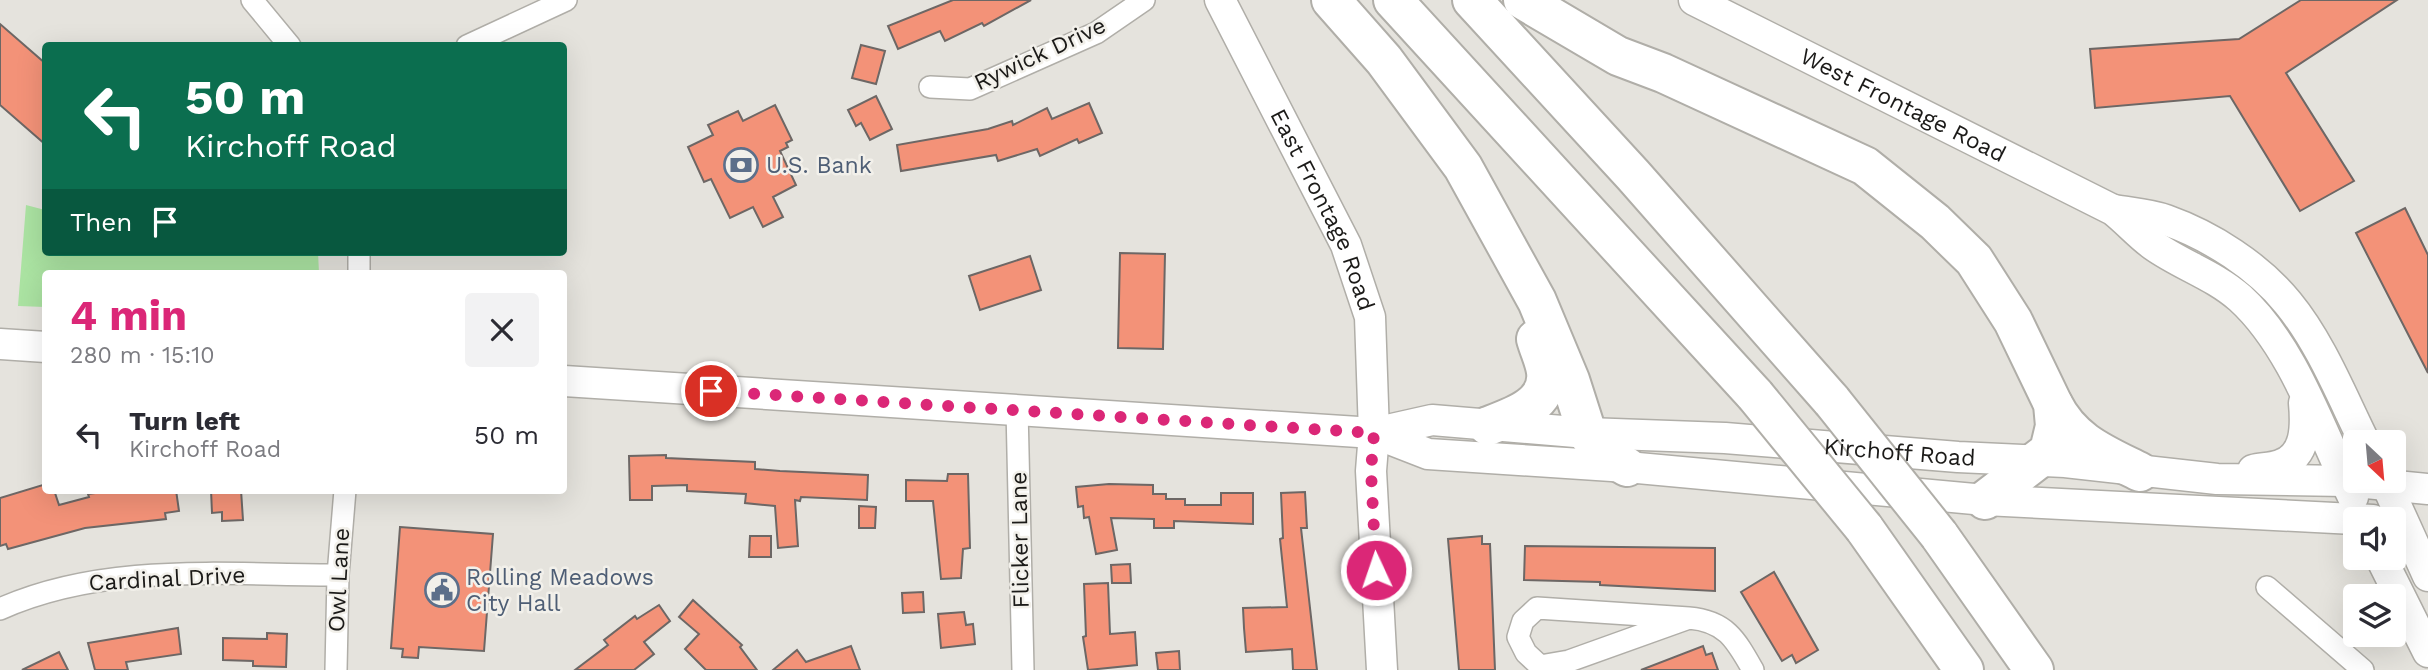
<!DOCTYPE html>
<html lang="en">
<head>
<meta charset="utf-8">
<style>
  body { margin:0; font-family:"Work Sans",sans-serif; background:#f2f2f3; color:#2b2b33; height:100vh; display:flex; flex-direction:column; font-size:26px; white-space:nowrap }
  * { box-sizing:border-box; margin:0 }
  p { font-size:23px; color:#7c7c81 }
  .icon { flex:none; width:38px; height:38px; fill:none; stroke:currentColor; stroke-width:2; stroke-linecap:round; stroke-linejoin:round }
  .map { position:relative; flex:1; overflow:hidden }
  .side { position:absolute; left:42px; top:270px; width:525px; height:224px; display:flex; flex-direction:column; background:#fff; border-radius:7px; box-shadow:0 7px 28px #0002 }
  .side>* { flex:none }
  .guide { position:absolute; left:42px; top:42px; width:525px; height:214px; border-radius:7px; box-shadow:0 7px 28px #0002; background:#0b6e4f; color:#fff; overflow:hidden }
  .needle { width:46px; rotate:154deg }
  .controls { position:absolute; left:2343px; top:430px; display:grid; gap:14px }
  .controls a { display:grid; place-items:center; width:63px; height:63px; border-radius:7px; background:#fff; box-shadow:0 7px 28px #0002; font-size:35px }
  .pin { position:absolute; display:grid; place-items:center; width:60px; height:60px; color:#fff; margin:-30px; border:4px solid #fff; border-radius:50%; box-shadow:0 2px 7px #0007 }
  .me { position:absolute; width:77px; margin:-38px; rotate:357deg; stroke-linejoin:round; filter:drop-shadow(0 0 5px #0008) }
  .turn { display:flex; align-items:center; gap:24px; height:147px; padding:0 28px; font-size:32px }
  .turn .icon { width:91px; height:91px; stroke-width:2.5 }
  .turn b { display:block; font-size:49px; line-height:60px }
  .then { display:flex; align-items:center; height:66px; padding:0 28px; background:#0003; gap:14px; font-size:26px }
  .round { display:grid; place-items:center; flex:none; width:74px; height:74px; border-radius:7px; background:#f2f2f3 }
  .overview { display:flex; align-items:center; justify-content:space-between; height:119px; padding:0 28px }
  h1 { font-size:42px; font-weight:700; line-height:52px; color:#db2777 }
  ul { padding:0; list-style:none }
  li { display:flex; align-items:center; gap:21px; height:91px; padding:0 28px }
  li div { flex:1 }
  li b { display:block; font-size:26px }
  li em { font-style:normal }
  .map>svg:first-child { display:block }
  .green { fill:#abe3a2 }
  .building { fill:#f39278; stroke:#6d6765; stroke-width:2 }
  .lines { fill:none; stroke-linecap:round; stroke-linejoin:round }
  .street-casing { stroke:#b0aea8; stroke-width:24 }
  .secondary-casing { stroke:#b0aea8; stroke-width:33 }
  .highway-casing { stroke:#b0aea8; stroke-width:42 }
  .street { stroke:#fff; stroke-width:21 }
  .secondary { stroke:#fff; stroke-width:30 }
  .highway { stroke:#fff; stroke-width:38 }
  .highway-bridge-casing { stroke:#b0aea8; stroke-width:42; stroke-linecap:butt }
  .highway-bridge { stroke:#fff; stroke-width:38 }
  .route { stroke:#db2777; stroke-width:12; stroke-dasharray:0 21.6 }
  .labels { text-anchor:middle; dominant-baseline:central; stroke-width:5; stroke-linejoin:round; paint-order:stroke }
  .street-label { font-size:23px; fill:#1b1a18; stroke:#f2f0ea }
  .service-label { font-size:23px; fill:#4e5e75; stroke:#f2f0ea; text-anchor:start }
</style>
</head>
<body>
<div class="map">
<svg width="2428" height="670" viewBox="0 0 2428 670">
  <rect width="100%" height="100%" fill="#e5e3dd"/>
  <!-- green -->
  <path class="green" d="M26,205L45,210L46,252H318L319,273H46L45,307L18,306Z"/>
  <!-- building -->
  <g class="building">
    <path d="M953,0H1031L984,26L982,23L945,41L940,31L898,49L888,26Z"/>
    <path d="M2301,0H2397L2286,73L2354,181L2300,211L2230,96L2095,108L2090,49L2239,39Z"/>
    <path d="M0,24L46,64V145L0,105Z"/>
    <path d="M861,45L885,51L876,84L852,78Z"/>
    <path d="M876,96L892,129L870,140L861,123L856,126L848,110Z"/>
    <path d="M1089,103L1102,133L1079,143L1077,139L1040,156L1037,149L998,161L996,155L901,171L897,145L988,129L1012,121L1013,125L1047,108L1052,119Z"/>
    <path d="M775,105L792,140L786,143L788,147L780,151L796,185L773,197L783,217L763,227L753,207L730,218L711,179L704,182L688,147L713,135L708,125L738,111L743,121Z"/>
    <path d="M2405,208L2428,255V373L2356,233Z"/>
    <path d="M1120,253L1165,254L1163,349L1118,348Z"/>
    <path d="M1030,256L1041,290L980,310L969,276Z"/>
    <path d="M666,455V458L755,462V469L780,471L868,475L867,500L801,497L800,501L795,500L798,546L778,548L775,506L745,503L746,494L687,491V485L652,486V500H630L629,456Z"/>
    <path d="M948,474H968L970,548L963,549L961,578L941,579L933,501H906V480L947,481Z"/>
    <path d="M46,484V490H54L59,505L89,497L88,494L117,490H176L179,511L165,513L166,519L85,528L8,549L6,544L0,546V498Z"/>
    <path d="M1109,484L1153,485V494H1166V499H1185V505H1221V493H1253V524L1174,521V528H1154V519L1111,518L1117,550L1096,554L1089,517L1084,518L1083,506L1078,507L1076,487Z"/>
    <path d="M211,490H241L243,520L222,521V512L212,513Z"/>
    <path d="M1305,492L1307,528H1301L1317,670H1293L1292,649L1246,652L1244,628L1243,608L1287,607L1280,539L1283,538L1281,493Z"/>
    <path d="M859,506L876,507L875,528H859Z"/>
    <path d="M400,527L493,534L484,651L419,647L418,658L402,657L403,649L391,648Z"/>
    <path d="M750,536H771V557H749Z"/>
    <path d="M1482,536V544H1490L1495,670H1459L1448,539Z"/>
    <path d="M1525,546L1715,548V591L1600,585V582L1524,580Z"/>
    <path d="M1130,564L1131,583H1112L1111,565Z"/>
    <path d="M1774,572L1818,650L1796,663L1792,655L1782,661L1741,592Z"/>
    <path d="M1108,583L1110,634L1135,632L1137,665L1088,670L1083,637L1086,636L1084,584Z"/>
    <path d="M923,592L924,612L903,613L902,593Z"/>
    <path d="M693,600L742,645L740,647L757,670H706L685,649L699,634L679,617Z"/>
    <path d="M659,605L670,621L644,642L654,654L634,670H575L608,645L604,640L635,616L637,619Z"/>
    <path d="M964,612L966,625L973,624L975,644L941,648L938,614Z"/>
    <path d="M178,628L181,654L126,662L128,670H95L88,643Z"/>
    <path d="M267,633L287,634L286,667L253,666V661L223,660V638L267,639Z"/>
    <path d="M851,646L860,670H773L797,650L806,662Z"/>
    <path d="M1703,646L1706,655L1712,653L1718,670H1641Z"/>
    <path d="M1179,651L1180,670H1158L1156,653Z"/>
    <path d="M59,652L68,670H22Z"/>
  </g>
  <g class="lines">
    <!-- street casing -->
    <g class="street-casing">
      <g id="street">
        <path d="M252,0L290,46"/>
        <path d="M467,46L566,0"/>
        <path d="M930,87L970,89L1096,33L1144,0"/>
        <path d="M359,252V273"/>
        <path d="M1017,409L1023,670"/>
        <path d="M2267,587L2363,670"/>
        <path d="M0,609C105,562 225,575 338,575"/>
        <path d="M1689,618L1569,661L1540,666L1526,653L1518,637L1523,621L1537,608L1689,618C1726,621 1736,640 1753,670"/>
        <path d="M336,670L338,575L345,490"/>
      </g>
    </g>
    <!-- secondary casing -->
    <g class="secondary-casing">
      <g id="secondary">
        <path id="s1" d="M1220,0L1346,245L1370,317L1374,433L1371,471L1382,670"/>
        <path id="s2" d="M1694,0L2113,210C2127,221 2139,235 2153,245C2181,265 2214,275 2240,298C2294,347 2321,433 2353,497"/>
        <path d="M2114,210C2131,213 2150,214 2166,220C2211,236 2258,266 2288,303C2321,343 2342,397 2365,443"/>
        <path d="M0,344L46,347"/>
        <path id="s3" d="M564,381L1374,433L1432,420L1587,433L1725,438L1958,457L2065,462L2217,479L2345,481L2428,489"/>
        <path d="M1374,433L1428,454L1627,467L1985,500L2373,520"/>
        <path d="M2253,470C2261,468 2272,468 2280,465C2307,456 2306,425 2304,403"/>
        <path d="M2385,481L2428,576"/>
        <path d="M2381,558L2428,652"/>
      </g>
    </g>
    <!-- highway casing -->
    <g class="highway-casing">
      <g id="highway">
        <path d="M1331,0L1384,60L1463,167L1537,301L1570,380L1587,433L1602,452L1627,467"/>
        <path d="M1393,0L1755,395"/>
        <path d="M1472,0L1633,175L1832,401"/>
        <path d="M1523,0L1618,56L1663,73L1865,166L1935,222L1974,260L2013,321L2053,404L2055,426L2049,451L1985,500"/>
        <path d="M2053,404C2072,442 2104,454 2140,472"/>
        <path d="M1488,426C1512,417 1550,405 1546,372C1545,362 1539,350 1536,339"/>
        <path d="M1864,528L1964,670"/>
        <path d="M1939,535L2034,670"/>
      </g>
    </g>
    <!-- street -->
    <use href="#street" class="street"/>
    <!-- secondary -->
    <use href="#secondary" class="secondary"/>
    <!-- highway -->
    <use href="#highway" class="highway"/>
    <!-- highway-bridge casing -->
    <g class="highway-bridge-casing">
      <g id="highway-bridge">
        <path d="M1755,395L1864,528"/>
        <path d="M1832,401L1939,535"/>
      </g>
    </g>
    <!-- highway-bridge -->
    <use href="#highway-bridge" class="highway-bridge"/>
  </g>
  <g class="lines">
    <!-- route -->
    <path class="route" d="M711,391L1374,433L1371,471L1376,570"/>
  </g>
  <!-- icons -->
  <defs>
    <g id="bank-ring" transform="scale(1.75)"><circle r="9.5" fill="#f2f0ea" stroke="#5c6f8a" stroke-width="1.5"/><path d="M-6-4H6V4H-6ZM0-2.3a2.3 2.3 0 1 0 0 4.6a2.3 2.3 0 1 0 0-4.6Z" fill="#5c6f8a"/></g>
    <g id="civic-ring" transform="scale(1.75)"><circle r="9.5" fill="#f2f0ea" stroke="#5c6f8a" stroke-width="1.5"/><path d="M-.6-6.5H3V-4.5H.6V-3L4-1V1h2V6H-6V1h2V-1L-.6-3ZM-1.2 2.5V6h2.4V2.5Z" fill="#5c6f8a"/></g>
  </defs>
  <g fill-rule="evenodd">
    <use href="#bank-ring" x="741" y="165"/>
    <use href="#civic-ring" x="442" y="590"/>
  </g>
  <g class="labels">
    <!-- street labels -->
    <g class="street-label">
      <text transform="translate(1040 54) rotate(-25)">Rywick Drive</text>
      <text stroke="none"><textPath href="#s2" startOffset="234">West Frontage Road</textPath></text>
      <text stroke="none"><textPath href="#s1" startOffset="234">East Frontage Road</textPath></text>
      <text stroke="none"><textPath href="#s3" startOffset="1340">Kirchoff Road</textPath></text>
      <text transform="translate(1020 540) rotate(-91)">Flicker Lane</text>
      <text transform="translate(167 579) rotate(-3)">Cardinal Drive</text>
      <text transform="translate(339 580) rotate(-87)">Owl Lane</text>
    </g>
    <!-- service labels -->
    <g class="service-label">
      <text x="766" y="165">U.S. Bank</text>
      <text x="466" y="577">Rolling Meadows<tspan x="466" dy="26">City Hall</tspan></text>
    </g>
  </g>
</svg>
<div class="controls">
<a><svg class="needle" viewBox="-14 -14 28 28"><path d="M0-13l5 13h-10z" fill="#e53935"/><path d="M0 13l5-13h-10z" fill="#7c7c81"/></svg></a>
<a><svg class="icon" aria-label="sound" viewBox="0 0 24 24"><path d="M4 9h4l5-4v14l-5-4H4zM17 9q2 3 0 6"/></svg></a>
<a><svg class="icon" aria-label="layers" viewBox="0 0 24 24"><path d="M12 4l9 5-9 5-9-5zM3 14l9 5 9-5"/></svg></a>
</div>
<div class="pin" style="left:711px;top:391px;background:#d93025"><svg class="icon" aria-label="arrive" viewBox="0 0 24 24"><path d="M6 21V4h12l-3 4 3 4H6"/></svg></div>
<svg class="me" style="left:1376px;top:570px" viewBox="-20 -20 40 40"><circle r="17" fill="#db2777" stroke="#fff" stroke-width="3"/><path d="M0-11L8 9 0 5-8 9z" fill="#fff"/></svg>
<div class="guide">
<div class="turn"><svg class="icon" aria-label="left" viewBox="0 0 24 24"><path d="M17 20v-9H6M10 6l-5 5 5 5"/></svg><div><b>50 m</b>Kirchoff Road</div></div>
<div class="then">Then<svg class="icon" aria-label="arrive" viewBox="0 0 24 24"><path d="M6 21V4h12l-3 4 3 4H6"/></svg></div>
</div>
<section class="side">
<div class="overview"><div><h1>4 min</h1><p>280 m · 15:10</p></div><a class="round"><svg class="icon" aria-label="close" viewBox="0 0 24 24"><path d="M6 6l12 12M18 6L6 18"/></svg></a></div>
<ul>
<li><svg class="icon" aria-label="left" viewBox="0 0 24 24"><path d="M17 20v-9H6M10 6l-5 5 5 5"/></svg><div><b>Turn left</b><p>Kirchoff Road</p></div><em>50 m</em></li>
</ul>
</section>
</div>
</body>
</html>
